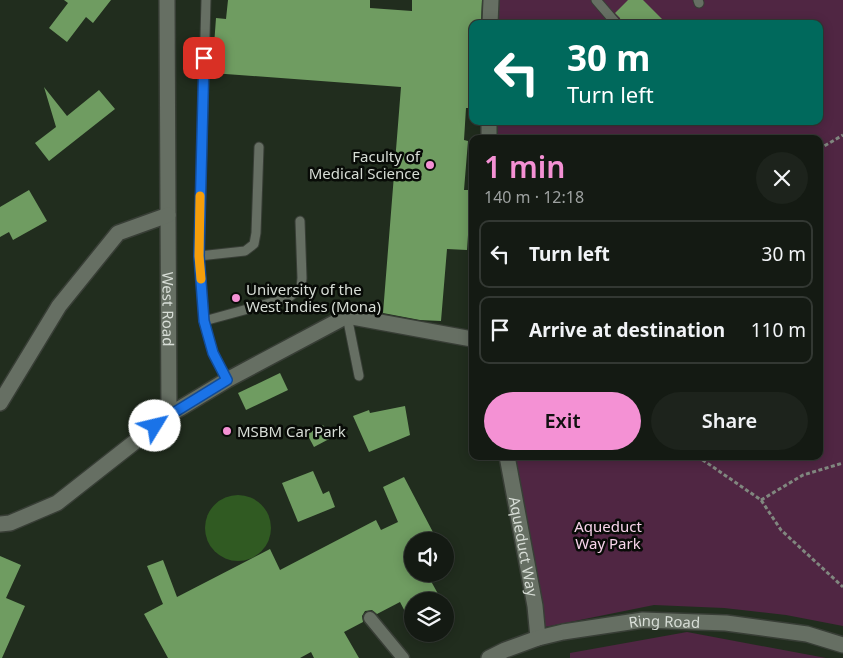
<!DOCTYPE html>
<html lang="en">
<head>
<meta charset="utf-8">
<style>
  body { margin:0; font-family:"Noto Sans",sans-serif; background:#1d231c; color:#f1f3f6; height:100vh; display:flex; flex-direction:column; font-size:19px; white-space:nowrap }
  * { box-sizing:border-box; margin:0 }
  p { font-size:16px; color:#9da1a0 }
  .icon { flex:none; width:28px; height:28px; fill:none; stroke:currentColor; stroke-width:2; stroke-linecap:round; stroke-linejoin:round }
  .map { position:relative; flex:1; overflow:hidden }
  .drawer { position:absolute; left:469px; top:135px; width:354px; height:325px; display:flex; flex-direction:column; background:#141a13; border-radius:10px; box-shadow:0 2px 12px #0003,0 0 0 1px #333833 }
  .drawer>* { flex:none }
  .guide { position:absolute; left:469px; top:20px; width:354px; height:105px; border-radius:10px; box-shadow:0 2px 12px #0003,0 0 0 1px #333833; background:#00695c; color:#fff; overflow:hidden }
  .buttons { position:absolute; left:404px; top:532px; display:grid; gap:10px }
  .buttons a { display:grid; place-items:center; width:50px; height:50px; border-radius:50%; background:#141a13; box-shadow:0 2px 12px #0003,0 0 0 1px #333833; font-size:25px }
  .pin { position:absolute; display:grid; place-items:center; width:42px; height:42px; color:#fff; margin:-21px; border-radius:10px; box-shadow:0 2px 8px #0006 }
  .me { position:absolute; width:55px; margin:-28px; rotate:54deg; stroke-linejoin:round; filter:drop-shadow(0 0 4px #0008) }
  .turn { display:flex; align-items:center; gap:18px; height:105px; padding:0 15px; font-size:22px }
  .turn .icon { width:65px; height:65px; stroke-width:2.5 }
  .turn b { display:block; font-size:35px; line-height:42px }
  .round { display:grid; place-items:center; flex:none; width:52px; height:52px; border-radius:26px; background:#1d231c }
  .overview { display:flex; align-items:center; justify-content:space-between; height:85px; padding:0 15px }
  h1 { font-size:30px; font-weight:600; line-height:38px; color:#f491d4 }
  .action { display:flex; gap:10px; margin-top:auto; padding:10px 15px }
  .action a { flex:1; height:58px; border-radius:30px; background:#f491d4; color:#111; font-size:20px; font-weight:600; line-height:58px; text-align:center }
  .action a+a { background:#1d231c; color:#f1f3f6 }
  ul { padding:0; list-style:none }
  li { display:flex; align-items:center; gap:15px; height:68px; margin:0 10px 8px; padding:0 5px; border:2px solid #333833; border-radius:10px }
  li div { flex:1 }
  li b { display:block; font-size:19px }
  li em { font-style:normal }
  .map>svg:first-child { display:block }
  .built { fill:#212d1e; fill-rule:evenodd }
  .green { fill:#502643 }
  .water { fill:#305a22 }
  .building { fill:#6f9c61 }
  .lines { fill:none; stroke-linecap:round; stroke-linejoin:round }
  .service-casing { stroke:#383e36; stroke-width:11 }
  .pedestrian-casing { stroke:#383e36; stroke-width:15 }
  .minor-casing { stroke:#383e36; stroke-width:18 }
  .tertiary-casing { stroke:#383e36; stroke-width:18 }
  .path { stroke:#80877f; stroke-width:3; stroke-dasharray:4 2.5; stroke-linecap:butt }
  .service { stroke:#666f63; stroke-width:9 }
  .pedestrian { stroke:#666f63; stroke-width:12 }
  .minor { stroke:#666f63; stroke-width:15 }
  .tertiary { stroke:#666f63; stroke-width:15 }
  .route-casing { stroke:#114b97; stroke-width:12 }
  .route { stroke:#1a73e8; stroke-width:9 }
  .slow { stroke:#f59e0b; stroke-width:9 }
  .poi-dot { fill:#f491d4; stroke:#080b07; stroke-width:2 }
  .labels { text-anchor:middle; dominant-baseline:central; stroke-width:5; stroke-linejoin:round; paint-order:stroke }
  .poi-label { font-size:15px; fill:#d7ddd6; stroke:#080b07; text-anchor:start }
  .street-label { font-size:15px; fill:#d7ddd6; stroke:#080b07 }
  .park-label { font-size:15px; fill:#f7d3ea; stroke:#080b07 }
</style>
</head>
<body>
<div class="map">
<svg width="843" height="658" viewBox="0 0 843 658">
  <rect width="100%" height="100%" fill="#1b2319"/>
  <!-- built -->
  <path class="built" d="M0,0H843V658H0ZM472,24H819V121H472ZM472,139H819V456H472ZM412,541H445V574H412ZM412,601H445V634H412Z"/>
  <!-- green -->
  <g class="green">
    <path d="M497,0H843V626L786,615L724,608L654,605L545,627L515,456H819V139H495V121H819V24H496Z"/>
    <path d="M687,632L826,658H570V653Z"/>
  </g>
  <!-- water -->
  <circle class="water" cx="238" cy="528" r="33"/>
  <!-- building -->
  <g class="building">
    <path d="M64,0H111L93,23L86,17L67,42L49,28L68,3Z"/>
    <path d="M228,0H370V8L412,11V0H482L481,24H472V108H466L464,140L468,141L464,190H471L467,250L447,249L441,321L420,320L383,313L401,87L212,73L216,18L226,19Z"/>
    <path d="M628,0H643L667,24H621L620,18L615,13Z"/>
    <path d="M44,87L67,116L99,90L115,109L49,161L35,143L56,127Z"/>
    <path d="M29,190L47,221L13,240L9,232L0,237V207Z"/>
    <path d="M280,373L288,390L246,410L238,393Z"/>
    <path d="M405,406L410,435L369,452L353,416L369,410L370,413Z"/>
    <path d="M323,425L331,438L314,447L307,434Z"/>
    <path d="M313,471L323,494L329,491L335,507L298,522L282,483Z"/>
    <path d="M404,477L435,536L425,541H409L412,548V574H427L442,601H412V625L400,602L377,614L372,610L365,611L362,616L363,622L344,632L359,658H314L311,652L300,658H168L144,614L163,604L147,566L163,560L177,597L270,549L280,570L376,520L381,530L398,522L383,487Z"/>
    <path d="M0,556L21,565L6,598L25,606L2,658H0Z"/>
  </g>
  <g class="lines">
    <!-- service casing -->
    <g class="service-casing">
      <g id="service">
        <path d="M206,0L199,256L204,321L213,353L227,380"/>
        <path d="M596,0L615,22"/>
        <path d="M698,0L699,3"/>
        <path d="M199,256L245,251L254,244L256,233L259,147"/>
        <path d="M347,316L359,376"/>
        <path d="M204,321L288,298L301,288L302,278L300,221"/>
      </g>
    </g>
    <!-- pedestrian casing -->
    <g class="pedestrian-casing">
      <path id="pedestrian" d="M370,618L403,658"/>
    </g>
    <!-- minor casing -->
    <g class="minor-casing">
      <g id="minor">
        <path id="s1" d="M167,0L169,415"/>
        <path d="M0,403L59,306L118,233L168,215"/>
        <path d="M0,524L10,523L57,503L169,415L227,380L347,316L472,339"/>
      </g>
    </g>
    <!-- tertiary casing -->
    <g class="tertiary-casing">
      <g id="tertiary">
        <path d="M490,24L491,0"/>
        <path d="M489,139V121"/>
        <path id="s2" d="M507,456L535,606L538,638"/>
        <path id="s3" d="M489,658L505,650L538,638L563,632L643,620L726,623L807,634L843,645"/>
      </g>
    </g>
    <!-- path -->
    <g class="path">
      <path d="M819,149L843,135"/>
      <path d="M697,456L761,500L781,530L843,587"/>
      <path d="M761,500L803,475L843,463"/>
    </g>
    <!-- service -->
    <use href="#service" class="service"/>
    <!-- pedestrian -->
    <use href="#pedestrian" class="pedestrian"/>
    <!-- minor -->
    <use href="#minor" class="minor"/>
    <!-- tertiary -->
    <use href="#tertiary" class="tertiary"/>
  </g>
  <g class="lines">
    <!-- route casing -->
    <g class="route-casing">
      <path id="route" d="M155,426L170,415L227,380L213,353L204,321L199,256L204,58"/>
    </g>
    <!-- route -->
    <use href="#route" class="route"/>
    <!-- slow -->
    <path class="slow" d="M200,196L199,256L201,279"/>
  </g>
  <!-- markers -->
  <g class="poi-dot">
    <circle cx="430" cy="165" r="5"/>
    <circle cx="236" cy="298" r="5"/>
    <circle cx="227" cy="431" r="5"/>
  </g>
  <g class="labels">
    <!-- poi labels -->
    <g class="poi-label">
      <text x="420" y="156" text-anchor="end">Faculty of<tspan x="420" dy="17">Medical Science</tspan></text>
      <text x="246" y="289">University of the<tspan x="246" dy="17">West Indies (Mona)</tspan></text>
      <text x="237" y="431">MSBM Car Park</text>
    </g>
    <!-- street labels -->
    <g class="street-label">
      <text stroke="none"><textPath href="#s1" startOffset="309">West Road</textPath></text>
      <text stroke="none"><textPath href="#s2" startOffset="92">Aqueduct Way</textPath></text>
      <text stroke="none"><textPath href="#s3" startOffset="181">Ring Road</textPath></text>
    </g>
    <!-- park labels -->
    <g class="park-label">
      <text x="608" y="526">Aqueduct<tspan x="608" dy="17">Way Park</tspan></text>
    </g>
  </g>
</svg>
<div class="buttons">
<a><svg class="icon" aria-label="sound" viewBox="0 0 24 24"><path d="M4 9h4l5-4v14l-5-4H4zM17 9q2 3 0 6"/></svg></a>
<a><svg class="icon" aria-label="layers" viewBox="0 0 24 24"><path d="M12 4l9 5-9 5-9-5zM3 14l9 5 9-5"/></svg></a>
</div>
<div class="pin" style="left:204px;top:58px;background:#d93025"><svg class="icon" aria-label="arrive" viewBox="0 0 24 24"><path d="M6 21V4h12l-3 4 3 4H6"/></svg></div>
<svg class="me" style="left:155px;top:426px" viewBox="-20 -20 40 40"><circle r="19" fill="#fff"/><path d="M0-13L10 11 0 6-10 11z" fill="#1a73e8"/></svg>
<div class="guide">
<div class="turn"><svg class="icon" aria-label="left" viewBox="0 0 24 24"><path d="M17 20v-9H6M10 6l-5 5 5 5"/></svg><div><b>30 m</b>Turn left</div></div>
</div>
<section class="drawer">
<div class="overview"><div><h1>1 min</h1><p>140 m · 12:18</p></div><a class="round"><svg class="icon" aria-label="close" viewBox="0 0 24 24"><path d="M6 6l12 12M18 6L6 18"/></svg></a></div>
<ul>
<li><svg class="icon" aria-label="left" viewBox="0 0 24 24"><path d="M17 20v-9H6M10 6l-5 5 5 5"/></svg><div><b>Turn left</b></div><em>30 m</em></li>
<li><svg class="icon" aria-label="arrive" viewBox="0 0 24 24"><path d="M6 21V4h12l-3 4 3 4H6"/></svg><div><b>Arrive at destination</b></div><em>110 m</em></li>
</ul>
<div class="action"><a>Exit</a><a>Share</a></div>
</section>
</div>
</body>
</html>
